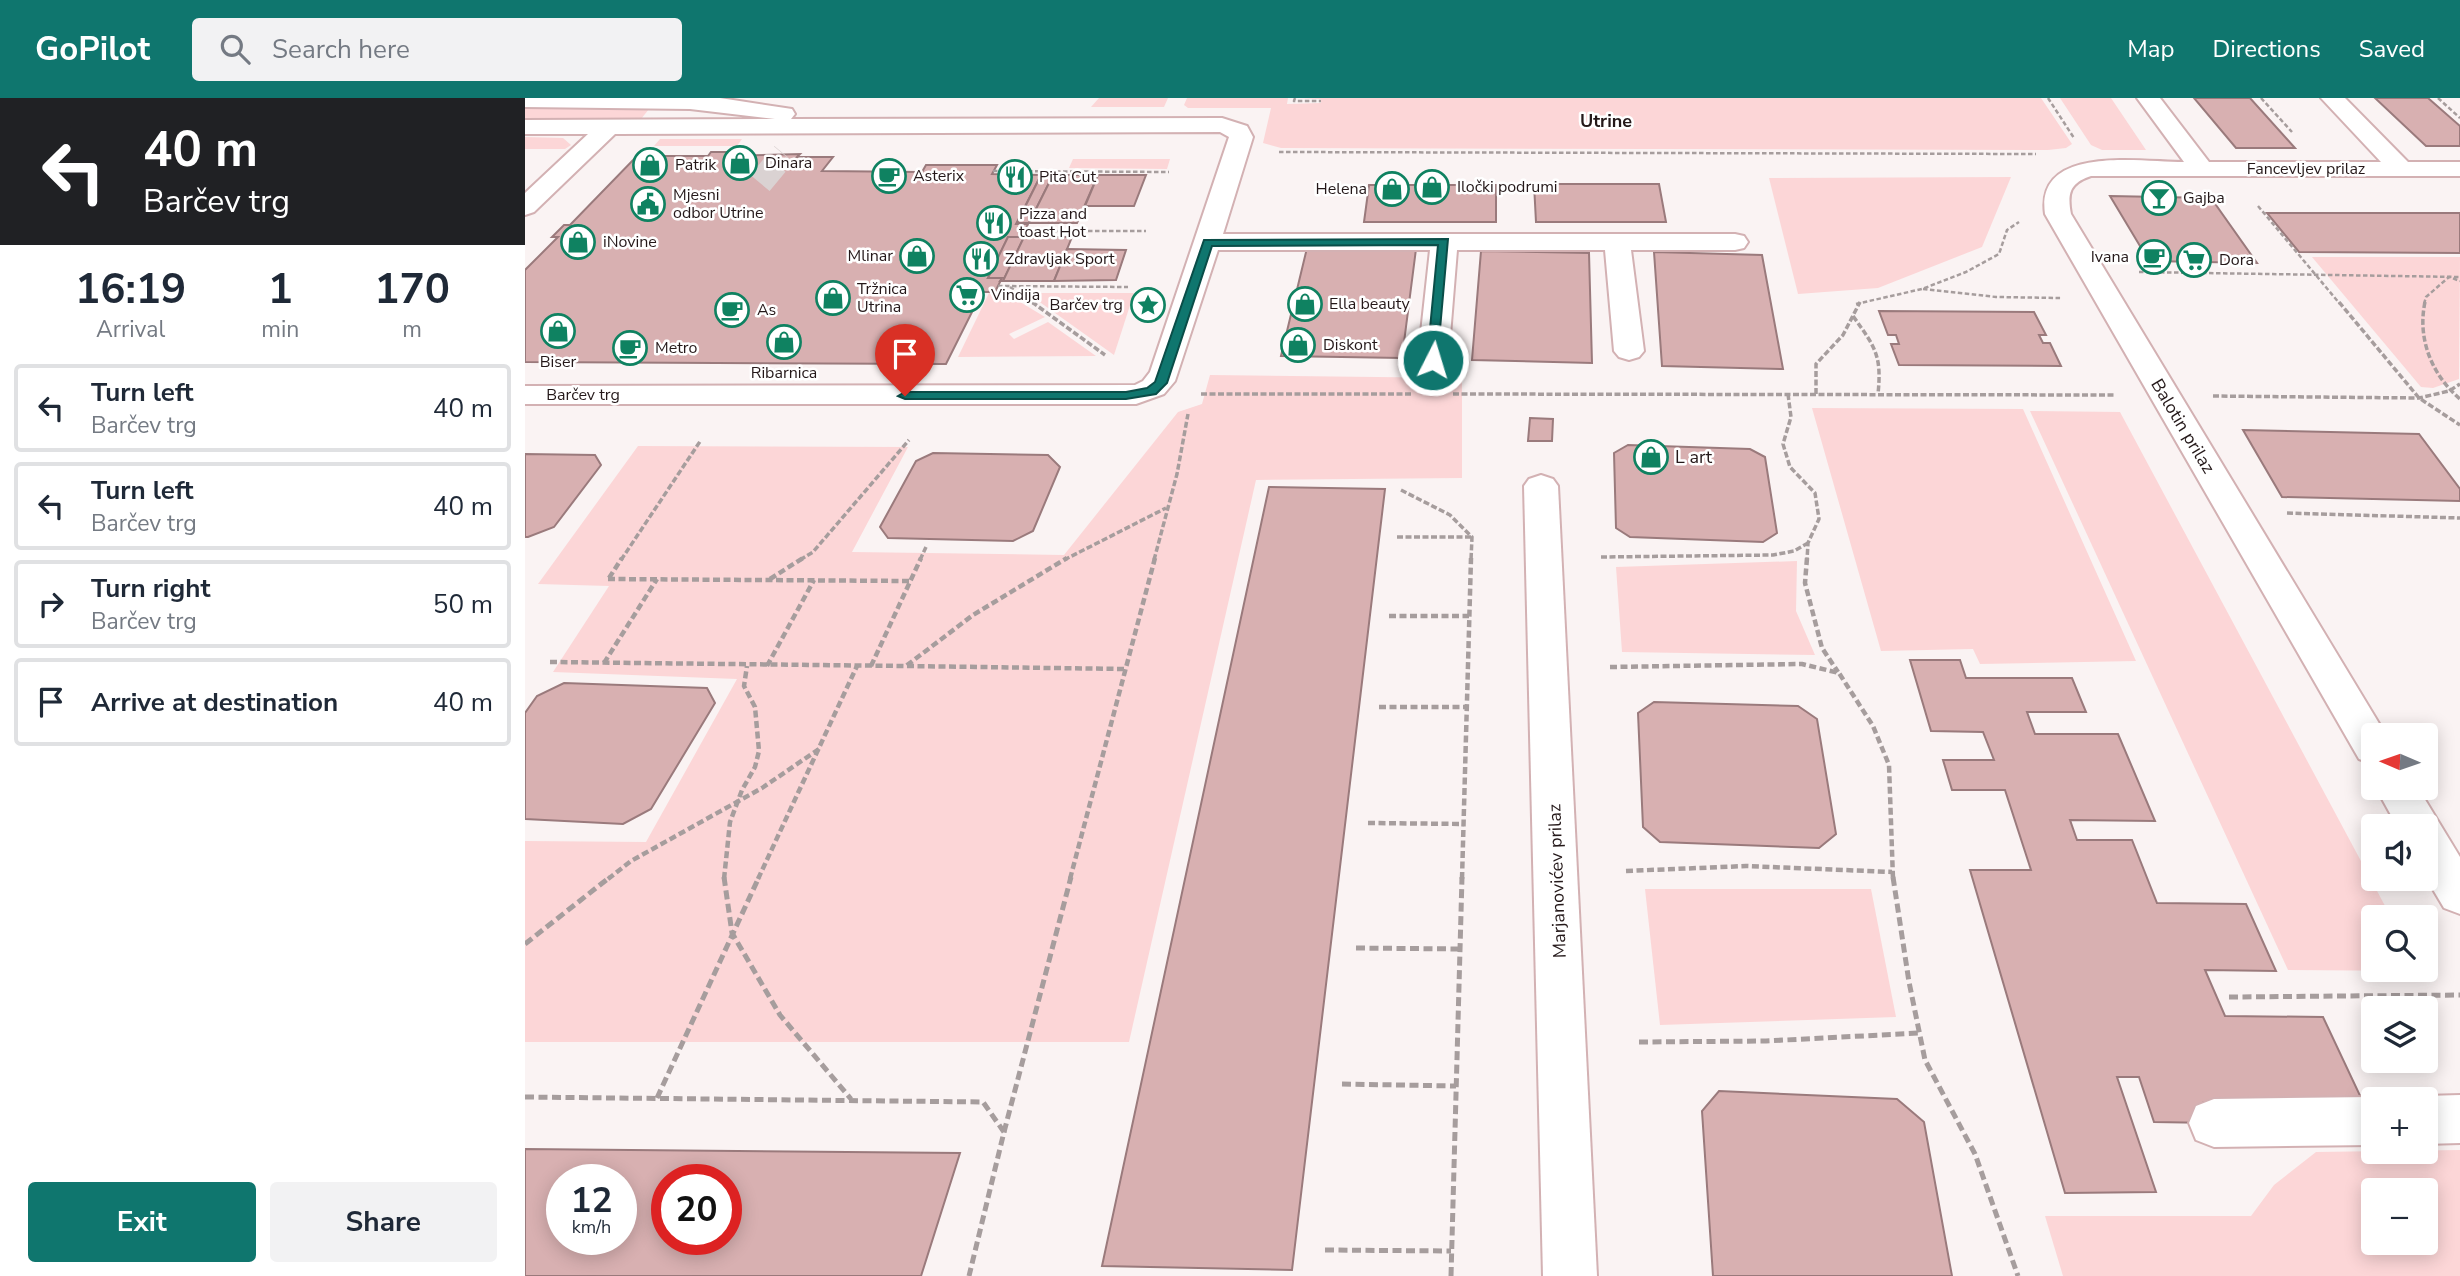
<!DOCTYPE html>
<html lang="en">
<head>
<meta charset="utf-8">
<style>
  body { margin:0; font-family:"Nunito Sans",sans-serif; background:#f2f2f3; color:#1f2937; height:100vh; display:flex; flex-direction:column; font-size:26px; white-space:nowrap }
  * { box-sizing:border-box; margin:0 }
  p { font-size:23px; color:#747a83 }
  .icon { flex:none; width:38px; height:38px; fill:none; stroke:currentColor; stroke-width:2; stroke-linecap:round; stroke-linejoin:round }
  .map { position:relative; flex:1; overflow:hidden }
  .side { display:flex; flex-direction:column; background:#fff; width:525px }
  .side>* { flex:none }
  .top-card { background:#202124; color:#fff; overflow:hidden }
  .needle { width:46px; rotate:272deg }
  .controls { position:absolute; left:1836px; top:625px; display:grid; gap:14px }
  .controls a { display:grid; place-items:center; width:77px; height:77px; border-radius:7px; background:#fff; box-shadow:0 4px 18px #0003; font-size:35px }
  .speed { position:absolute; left:21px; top:1066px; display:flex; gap:14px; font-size:35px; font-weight:700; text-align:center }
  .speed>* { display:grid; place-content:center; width:91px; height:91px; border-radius:50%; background:#fff; box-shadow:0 4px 18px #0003; line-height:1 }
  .speed small { font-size:18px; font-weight:400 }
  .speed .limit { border:10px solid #d22; background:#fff; color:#111 }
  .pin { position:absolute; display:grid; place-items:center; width:60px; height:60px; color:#fff; margin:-72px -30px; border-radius:50% 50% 50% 0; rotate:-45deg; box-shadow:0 0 7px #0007 }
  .pin .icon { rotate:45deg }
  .me { position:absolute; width:77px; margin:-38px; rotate:5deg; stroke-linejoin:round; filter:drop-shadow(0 0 5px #0008) }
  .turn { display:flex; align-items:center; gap:24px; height:147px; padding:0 28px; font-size:32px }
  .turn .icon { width:91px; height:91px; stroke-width:2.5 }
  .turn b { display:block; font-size:49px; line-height:60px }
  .eta { display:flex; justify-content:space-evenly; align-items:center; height:119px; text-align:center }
  .eta b { font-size:42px; font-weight:700; line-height:49px }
  .primary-button { display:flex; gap:14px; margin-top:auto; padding:14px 28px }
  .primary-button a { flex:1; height:80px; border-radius:7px; background:#0f766e; color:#fff; font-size:28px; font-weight:700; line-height:80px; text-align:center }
  .primary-button a+a { background:#f2f2f3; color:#1f2937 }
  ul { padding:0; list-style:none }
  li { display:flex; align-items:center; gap:21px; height:88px; margin:0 14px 10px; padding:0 14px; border:4px solid #e0e1e3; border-radius:7px }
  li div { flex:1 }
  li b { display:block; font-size:26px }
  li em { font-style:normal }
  header { display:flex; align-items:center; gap:42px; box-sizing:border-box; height:98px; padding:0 35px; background:#0f766e; color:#fff }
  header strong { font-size:33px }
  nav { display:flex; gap:38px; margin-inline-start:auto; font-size:24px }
  .search { width:490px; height:63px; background:#f2f2f3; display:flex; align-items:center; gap:18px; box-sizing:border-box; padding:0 24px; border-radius:7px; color:#747a83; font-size:26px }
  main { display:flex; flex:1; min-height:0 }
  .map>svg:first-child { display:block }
  .green { fill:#fcd6d7; fill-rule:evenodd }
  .building { fill:#d8b0b1; stroke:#9a7a7c; stroke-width:2; fill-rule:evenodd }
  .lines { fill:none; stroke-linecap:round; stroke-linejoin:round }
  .minor-tunnel { stroke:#dad2d2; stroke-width:25; stroke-dasharray:25 12; stroke-linecap:butt }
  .minor-casing { stroke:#d3b1b3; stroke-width:4 }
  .path-far3 { stroke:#a69d9d; stroke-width:2.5; stroke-dasharray:4.5 2.5; stroke-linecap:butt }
  .path-far2 { stroke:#a69d9d; stroke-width:3.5; stroke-dasharray:6 2.5; stroke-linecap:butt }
  .path-far1 { stroke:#a69d9d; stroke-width:4.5; stroke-dasharray:7 3.5; stroke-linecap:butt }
  .path { stroke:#a69d9d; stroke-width:5; stroke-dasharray:9 4.5; stroke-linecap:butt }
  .minor { fill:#fff; fill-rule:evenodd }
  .route { fill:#0f766e; stroke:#0a4d48; stroke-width:2 }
  .labels { text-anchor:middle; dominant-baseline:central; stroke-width:5; stroke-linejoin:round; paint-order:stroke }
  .far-poi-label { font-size:16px; fill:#241819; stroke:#fff; text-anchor:start }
  .far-street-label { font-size:16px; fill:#241819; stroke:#fff }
  .far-quarter-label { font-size:18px; font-weight:bold; fill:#241819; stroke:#fff }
  .street-label { font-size:18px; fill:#241819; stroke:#fff }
  .poi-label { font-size:18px; fill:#241819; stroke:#fff; text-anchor:start }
</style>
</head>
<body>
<header>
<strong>GoPilot</strong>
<div class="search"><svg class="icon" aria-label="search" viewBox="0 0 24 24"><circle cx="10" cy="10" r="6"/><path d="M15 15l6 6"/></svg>Search here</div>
<nav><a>Map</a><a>Directions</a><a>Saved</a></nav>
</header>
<main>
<section class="side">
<div class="top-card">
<div class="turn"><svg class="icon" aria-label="left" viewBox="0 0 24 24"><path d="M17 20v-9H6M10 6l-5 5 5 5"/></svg><div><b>40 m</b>Barčev trg</div></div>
</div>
<div class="eta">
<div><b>16:19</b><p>Arrival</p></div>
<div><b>1</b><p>min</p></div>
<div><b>170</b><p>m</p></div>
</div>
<ul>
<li><svg class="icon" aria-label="left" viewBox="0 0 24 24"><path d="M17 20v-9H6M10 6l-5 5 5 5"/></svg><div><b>Turn left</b><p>Barčev trg</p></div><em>40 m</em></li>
<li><svg class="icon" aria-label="left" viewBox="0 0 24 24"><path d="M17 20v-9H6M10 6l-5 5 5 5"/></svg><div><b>Turn left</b><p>Barčev trg</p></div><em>40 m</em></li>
<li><svg class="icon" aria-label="right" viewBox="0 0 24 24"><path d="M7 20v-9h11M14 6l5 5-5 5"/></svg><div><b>Turn right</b><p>Barčev trg</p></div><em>50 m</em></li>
<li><svg class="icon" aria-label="arrive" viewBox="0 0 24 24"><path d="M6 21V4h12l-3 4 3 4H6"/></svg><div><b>Arrive at destination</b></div><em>40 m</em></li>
</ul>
<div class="primary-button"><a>Exit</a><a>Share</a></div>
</section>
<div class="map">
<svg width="1935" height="1178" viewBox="0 0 1935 1178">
  <rect width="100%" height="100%" fill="#faf3f3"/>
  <!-- green -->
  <g class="green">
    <path d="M574,0H643L639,9H566Z"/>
    <path d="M662,0H763L762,6L796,5V1L774,0H1516L1547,46L1541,50L1523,52L756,50L738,45L746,10H663L659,7Z"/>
    <path d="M1535,0H1586L1621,52H1577L1566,47Z"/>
    <path d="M0,11H124L116,21H0Z"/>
    <path d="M0,39L38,40L46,47L40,51H0Z"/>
    <path d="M135,41H217L212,48H129Z"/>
    <path d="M548,61H645L642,71L544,70Z"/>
    <path d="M1486,79L1457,149L1353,190L1273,196L1244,80Z"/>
    <path d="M1787,159H1935L1934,281L1908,290L1896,289Z"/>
    <path d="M464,195H480L520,219L484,236L489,241L523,224L571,258L433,259Z"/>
    <path d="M502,195H609L589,257Z"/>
    <path d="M685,277L937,280V380L731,382L604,944H0V743L121,744L212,581L28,574L84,488L13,486L113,348L383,349L327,454L539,457L653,314L677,306Z"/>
    <path d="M1287,310L1498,311L1611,563L1455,566L1448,551L1356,553Z"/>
    <path d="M1505,313L1595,314L1866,819H1848V872L1895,873L1763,872Z"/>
    <path d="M1272,463L1271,513L1290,557L1097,554L1091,469Z"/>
    <path d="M1120,791H1346L1371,919L1135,927Z"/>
    <path d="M1935,1052V1178H1538L1520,1118H1726L1749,1087L1791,1054ZM1848,1092H1900V1144H1848Z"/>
  </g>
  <!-- building -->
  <g class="building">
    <path d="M1669,0H1725L1770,50H1711Z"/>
    <path d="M1850,0H1903L1935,28V48H1901Z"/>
    <path d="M186,54H207L203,58L275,56L272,59H308L297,73L397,74L401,67H472L467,76L516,77L491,126H503L500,133L497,139H483L463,180H477L470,194H457L421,266L0,264V172L33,139H27L39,127H45L112,58H183Z"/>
    <path d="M516,77H528L504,125H492Z"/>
    <path d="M528,77H573L552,125H504Z"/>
    <path d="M573,77H621L609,108H560Z"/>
    <path d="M1009,86H1134L1141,124H1011Z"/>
    <path d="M844,87H971V124H839Z"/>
    <path d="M1585,98L1686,100L1732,165L1624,163Z"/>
    <path d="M1742,115H1935V155L1774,154Z"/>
    <path d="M483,139H499L478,183H475L477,180H463Z"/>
    <path d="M499,139H547L529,183H478Z"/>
    <path d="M782,150L891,151L877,260L756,258Z"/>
    <path d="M542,151L601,152L591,182L529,183Z"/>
    <path d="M956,153L1064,155L1067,265L947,262Z"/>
    <path d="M1129,154L1237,157L1258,271L1137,268Z"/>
    <path d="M1354,213L1509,214L1521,237H1514L1518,245H1525L1536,268L1374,267L1366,246H1374L1371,237H1363Z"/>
    <path d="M1005,320L1028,321L1027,343H1003Z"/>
    <path d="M1718,332L1894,336L1935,391V403L1757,399Z"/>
    <path d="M1103,347L1225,351L1240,359L1252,435L1238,444L1105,439L1091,430L1089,355Z"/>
    <path d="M408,355L523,357L535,369L508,433L488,443L363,440L355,429L391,363Z"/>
    <path d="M0,356L70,357L76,367L29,429L3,439H0Z"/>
    <path d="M744,389L860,391L767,1172L577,1168Z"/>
    <path d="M1385,562H1435L1441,580H1547L1561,614H1502L1510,636H1593L1630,723L1545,722L1552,742H1607L1632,805L1721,806L1751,873L1680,872L1700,918L1798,919L1838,1004H1679L1688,1025L1629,1024L1614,979H1592L1631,1094L1540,1095L1445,772H1506L1480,692H1427L1418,662H1469L1458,634L1406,633Z"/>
    <path d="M39,585L182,590L190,605L126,711L98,726L0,721V615L12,598Z"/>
    <path d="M1129,604L1273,608L1292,621L1311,736L1294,750L1135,744L1118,729L1113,615Z"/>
    <path d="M1194,993L1372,1001L1399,1024L1427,1178H1188L1177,1013Z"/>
    <path d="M0,1051L435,1055L396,1178H0ZM37,1082H96V1141H37ZM142,1082H201V1141H142Z"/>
  </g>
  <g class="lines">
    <!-- minor-tunnel -->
    <path class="minor-tunnel" d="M235,85L259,56"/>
    <!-- minor casing -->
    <g class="minor-casing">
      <g id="minor">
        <path d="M0,0H195L267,11L270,16L266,21L697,20L722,28L728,39L698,136H1210L1219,138L1223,144L1219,150L1210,152H1106L1119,253L1114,259L1104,262L1094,259L1089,253L1080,152H932L923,262L918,268L908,271L898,268L893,262L905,152H693L650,283L639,296L611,306H0V288L610,287L618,283L625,274L704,39L695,34L90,36L9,114L0,117V95L63,36H0V22L250,21L165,11L0,9Z"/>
        <path d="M1612,0H1635L1684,64H1856L1796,0H1820L1883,64H1935V78H1566C1545,85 1542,95 1546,116L1861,637H1848V666L1834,661L1520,116C1510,46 1615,64 1659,64Z"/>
        <path d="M1016,377L1028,381L1033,388L1072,1178H1018L999,388L1004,381Z"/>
        <path d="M1851,690H1893L1935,759V816L1919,810L1900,778V728H1872Z"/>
        <path d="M1935,997V1045L1900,1046V1001H1892L1900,998Z"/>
        <path d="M1848,999L1854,1001H1848V1047L1689,1049L1671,1042L1664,1025L1671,1008L1689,1001Z"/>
      </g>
    </g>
    <!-- path-far3 -->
    <g class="path-far3">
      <path d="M770,0L769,3H796"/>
      <path d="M1523,0L1549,40"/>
      <path d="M1736,0L1767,34"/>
      <path d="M1913,0L1935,20"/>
      <path d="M754,54L1511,56"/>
      <path d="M468,73L644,74"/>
      <path d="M1733,108L1815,206"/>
      <path d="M500,133H621"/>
      <path d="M1614,174L1935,179"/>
      <path d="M473,188L603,189"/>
      <path d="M485,189L509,206"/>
      <path d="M1398,191L1471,199L1536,200"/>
      <path d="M1331,206L1397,191L1441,174L1474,156L1482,132L1494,124"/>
      <path d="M1899,206L1901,199L1924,179L1935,183"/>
    </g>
    <!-- path-far2 -->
    <g class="path-far2">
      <path d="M507,204L580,257"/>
      <path d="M1814,204L1894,300L1935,327"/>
      <path d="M1900,204C1892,241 1907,277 1935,301"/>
      <path d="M1328,218C1350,249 1357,257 1353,296"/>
      <path d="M676,296H887"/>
      <path d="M928,296L1591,297"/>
      <path d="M1263,296L1266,319L1258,346L1265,369L1290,395L1294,421L1283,445L1282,462"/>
      <path d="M1291,296V266L1318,237L1335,204"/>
      <path d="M1688,298L1894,300L1924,293L1935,286"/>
      <path d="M876,392L925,417L947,439L946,462"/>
      <path d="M1762,415L1935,420"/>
      <path d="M872,439H946"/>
      <path d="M1076,459L1248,457L1269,453L1283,445"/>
      <path d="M96,462L176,342"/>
      <path d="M275,462L288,454L384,342"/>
      <path d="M395,462L401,449"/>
      <path d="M539,462L641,410"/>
      <path d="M629,462L652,376L663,316"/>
    </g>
    <!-- path-far1 -->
    <g class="path-far1">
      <path d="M1282,460L1280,485L1297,550L1313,574"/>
      <path d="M84,480L97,460"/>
      <path d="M83,481L384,483"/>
      <path d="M245,481L278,460"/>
      <path d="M864,518H944"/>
      <path d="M25,564L381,568L448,517L542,460"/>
      <path d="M79,565L132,481"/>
      <path d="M242,568L289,482"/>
      <path d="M346,568L396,460"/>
      <path d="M382,568L600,571"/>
      <path d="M1085,569L1277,566L1314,575L1348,628L1364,667L1368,781"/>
      <path d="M854,609H942"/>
      <path d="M843,725L939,726"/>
      <path d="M1101,773L1221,768L1367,774"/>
      <path d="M83,781L106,763L237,690L294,651"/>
      <path d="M199,781L205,724L217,692L230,669L234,653L230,609L219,588L222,568"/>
      <path d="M233,781L332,568"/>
      <path d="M545,781L630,460"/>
      <path d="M937,781L946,460"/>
    </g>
    <!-- path -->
    <g class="path">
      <path d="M199,779L207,835L255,917L326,1001"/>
      <path d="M1368,779L1384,884L1400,962L1450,1056L1493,1178"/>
      <path d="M0,846L85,779"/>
      <path d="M831,850L935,851"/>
      <path d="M1704,899L1935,897"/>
      <path d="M1114,944L1241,943L1394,935"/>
      <path d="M817,986L931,988"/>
      <path d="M0,999L458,1004L479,1034L444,1178"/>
      <path d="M132,1000L234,779"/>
      <path d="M479,1034L546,779"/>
      <path d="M800,1152L926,1153"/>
      <path d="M926,1178L937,779"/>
    </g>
    <!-- minor -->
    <use href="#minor" class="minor"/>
  </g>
  <!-- route -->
  <path class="route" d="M923,141L912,265L902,262L913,147L687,148L642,285L631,296L601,301H380L373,298L380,294H601L622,290L630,284L679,142Z"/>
  <!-- icons -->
  <defs>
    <g id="shop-ring" transform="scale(1.75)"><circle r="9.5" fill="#fff" stroke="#0f8261" stroke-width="1.5"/><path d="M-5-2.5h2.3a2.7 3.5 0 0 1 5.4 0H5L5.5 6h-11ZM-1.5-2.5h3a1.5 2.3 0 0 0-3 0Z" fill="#0f8261"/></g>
    <g id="cafe-ring" transform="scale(1.75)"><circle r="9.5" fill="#fff" stroke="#0f8261" stroke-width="1.5"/><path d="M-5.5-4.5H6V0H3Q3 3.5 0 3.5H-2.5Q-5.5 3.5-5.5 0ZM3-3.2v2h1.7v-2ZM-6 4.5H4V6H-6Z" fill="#0f8261"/></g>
    <g id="restaurant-ring" transform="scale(1.75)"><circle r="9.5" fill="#fff" stroke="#0f8261" stroke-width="1.5"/><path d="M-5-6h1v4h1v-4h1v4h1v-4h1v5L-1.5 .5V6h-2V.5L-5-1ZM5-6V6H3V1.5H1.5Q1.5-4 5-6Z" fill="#0f8261"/></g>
    <g id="bar-ring" transform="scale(1.75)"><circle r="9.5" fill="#fff" stroke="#0f8261" stroke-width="1.5"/><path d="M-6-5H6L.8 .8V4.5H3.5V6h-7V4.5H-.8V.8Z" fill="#0f8261"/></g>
    <g id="civic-ring" transform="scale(1.75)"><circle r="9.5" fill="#fff" stroke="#0f8261" stroke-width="1.5"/><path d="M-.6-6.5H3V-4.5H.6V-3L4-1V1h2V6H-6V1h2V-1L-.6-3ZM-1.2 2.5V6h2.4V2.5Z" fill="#0f8261"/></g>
    <g id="supermarket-ring" transform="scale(1.75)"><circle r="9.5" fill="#fff" stroke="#0f8261" stroke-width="1.5"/><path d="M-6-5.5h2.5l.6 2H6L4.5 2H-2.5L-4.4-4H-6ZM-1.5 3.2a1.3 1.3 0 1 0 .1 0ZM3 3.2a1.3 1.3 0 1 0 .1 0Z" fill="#0f8261"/></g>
    <g id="sight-ring" transform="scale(1.75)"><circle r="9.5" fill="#fff" stroke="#0f8261" stroke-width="1.5"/><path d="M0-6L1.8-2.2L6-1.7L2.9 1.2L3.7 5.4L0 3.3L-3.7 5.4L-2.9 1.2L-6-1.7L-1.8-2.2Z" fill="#0f8261"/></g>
  </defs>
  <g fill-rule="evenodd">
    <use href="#shop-ring" x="215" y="65"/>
    <use href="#shop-ring" x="125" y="67"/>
    <use href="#cafe-ring" x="364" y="78"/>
    <use href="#restaurant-ring" x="490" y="79"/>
    <use href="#shop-ring" x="907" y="89"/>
    <use href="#shop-ring" x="867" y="91"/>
    <use href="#bar-ring" x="1634" y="100"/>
    <use href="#civic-ring" x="123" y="106"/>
    <use href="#restaurant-ring" x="469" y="125"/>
    <use href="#shop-ring" x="53" y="144"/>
    <use href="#shop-ring" x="392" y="158"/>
    <use href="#cafe-ring" x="1629" y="159"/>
    <use href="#restaurant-ring" x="456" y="161"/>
    <use href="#supermarket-ring" x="1669" y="162"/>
    <use href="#supermarket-ring" x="442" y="197"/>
    <use href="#shop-ring" x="308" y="200"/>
    <use href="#shop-ring" x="780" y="206"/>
    <use href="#sight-ring" x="623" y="207"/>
    <use href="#cafe-ring" x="207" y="212"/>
    <use href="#shop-ring" x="33" y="233"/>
    <use href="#shop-ring" x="259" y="244"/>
    <use href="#shop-ring" x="773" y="247"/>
    <use href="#cafe-ring" x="105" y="250"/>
    <use href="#shop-ring" x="1126" y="359"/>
  </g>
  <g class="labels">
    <!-- far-poi labels -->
    <g class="far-poi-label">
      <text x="240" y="65">Dinara</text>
      <text x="150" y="67">Patrik</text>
      <text x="388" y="78">Asterix</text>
      <text x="514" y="79">Pita Cut</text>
      <text x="932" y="89">Iločki podrumi</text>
      <text x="842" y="91" text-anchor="end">Helena</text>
      <text x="148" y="97">Mjesni<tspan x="148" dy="18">odbor Utrine</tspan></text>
      <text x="1658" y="100">Gajba</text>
      <text x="494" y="116">Pizza and<tspan x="494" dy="18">toast Hot</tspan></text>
      <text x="78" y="144">iNovine</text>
      <text x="368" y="158" text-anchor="end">Mlinar</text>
      <text x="1604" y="159" text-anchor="end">Ivana</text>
      <text x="480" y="161">Zdravljak Sport</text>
      <text x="1694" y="162">Dora</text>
      <text x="332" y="191">Tržnica<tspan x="332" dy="18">Utrina</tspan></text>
      <text x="466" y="197">Vindija</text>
      <text x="804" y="206">Ella beauty</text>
      <text x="598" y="207" text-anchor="end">Barčev trg</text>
      <text x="232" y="212">As</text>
      <text x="798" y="247">Diskont</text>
      <text x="130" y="250">Metro</text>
      <text x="33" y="264" text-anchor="middle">Biser</text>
      <text x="259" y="275" text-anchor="middle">Ribarnica</text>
    </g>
    <!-- far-street labels -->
    <g class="far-street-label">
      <text x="1781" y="71">Fancevljev prilaz</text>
      <text x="58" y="297">Barčev trg</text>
    </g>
    <!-- far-quarter labels -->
    <g class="far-quarter-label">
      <text x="1081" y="23">Utrine</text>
    </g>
    <!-- street labels -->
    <g class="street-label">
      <text transform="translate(1658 328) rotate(59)">Balotin prilaz</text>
      <text transform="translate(1032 783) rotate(-92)">Marjanovićev prilaz</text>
    </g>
    <!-- poi labels -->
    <g class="poi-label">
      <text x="1150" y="359">L art</text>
    </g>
  </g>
</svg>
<div class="controls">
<a><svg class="needle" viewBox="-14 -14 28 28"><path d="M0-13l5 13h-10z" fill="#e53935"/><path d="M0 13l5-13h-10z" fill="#747a83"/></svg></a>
<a><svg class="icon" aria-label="sound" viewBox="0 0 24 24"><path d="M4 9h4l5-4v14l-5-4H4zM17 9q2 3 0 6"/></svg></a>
<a><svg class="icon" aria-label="search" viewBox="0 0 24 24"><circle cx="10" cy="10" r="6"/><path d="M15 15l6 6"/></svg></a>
<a><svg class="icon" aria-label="layers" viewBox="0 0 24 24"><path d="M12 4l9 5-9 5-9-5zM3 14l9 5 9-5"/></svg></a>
<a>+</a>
<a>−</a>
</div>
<div class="speed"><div>12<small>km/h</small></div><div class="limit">20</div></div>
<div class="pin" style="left:380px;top:298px;background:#d93025"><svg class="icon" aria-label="arrive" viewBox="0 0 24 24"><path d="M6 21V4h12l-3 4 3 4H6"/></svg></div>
<svg class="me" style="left:908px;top:262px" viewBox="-20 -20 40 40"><circle r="17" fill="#0f766e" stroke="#fff" stroke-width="3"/><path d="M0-11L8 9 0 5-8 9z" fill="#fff"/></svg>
</div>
</main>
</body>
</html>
